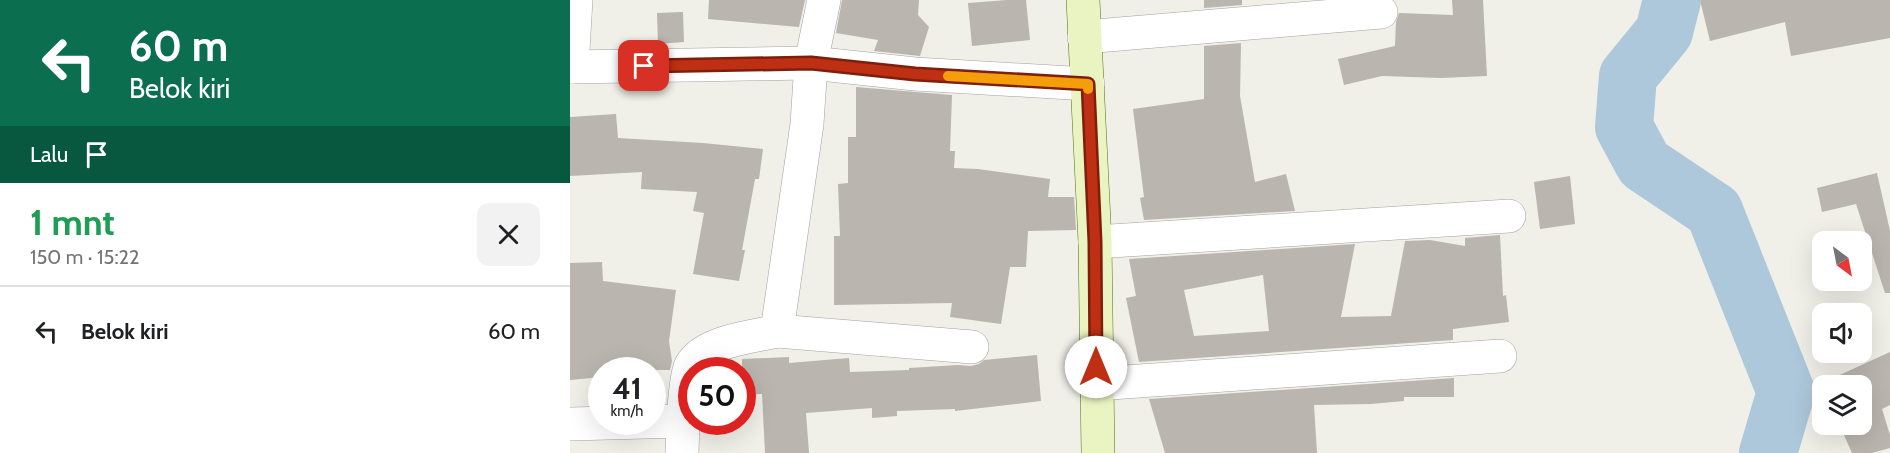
<!DOCTYPE html>
<html lang="id">
<head>
<meta charset="utf-8">
<style>
  body { margin:0; font-family:Cabin,sans-serif; background:#f2f2f2; color:#202124; height:100vh; display:flex; flex-direction:column; font-size:22px; white-space:nowrap }
  * { box-sizing:border-box; margin:0 }
  p { font-size:20px; color:#757577 }
  .icon { flex:none; width:33px; height:33px; fill:none; stroke:currentColor; stroke-width:2; stroke-linecap:round; stroke-linejoin:round }
  .map { position:relative; flex:1; overflow:hidden }
  .side { display:flex; flex-direction:column; background:#fff; width:570px }
  .side>* { flex:none }
  .guide { background:#0b6e4f; color:#fff; overflow:hidden }
  .needle { width:39px; rotate:148deg }
  .buttons { position:absolute; left:1242px; top:231px; display:grid; gap:12px }
  .buttons a { display:grid; place-items:center; width:60px; height:60px; border-radius:12px; background:#fff; box-shadow:0 6px 24px #0002; font-size:30px }
  .speed { position:absolute; left:18px; top:357px; display:flex; gap:12px; font-size:30px; font-weight:700; text-align:center }
  .speed>* { display:grid; place-content:center; width:78px; height:78px; border-radius:50%; background:#fff; box-shadow:0 6px 24px #0002; line-height:1 }
  .speed small { font-size:15px; font-weight:400 }
  .speed .limit { border:9px solid #d22; background:#fff; color:#111 }
  .pin { position:absolute; display:grid; place-items:center; width:51px; height:51px; color:#fff; margin:-26px; border-radius:12px; box-shadow:0 3px 9px #0006 }
  .me { position:absolute; width:66px; margin:-33px; rotate:0deg; stroke-linejoin:round; filter:drop-shadow(0 0 4px #0008) }
  .turn { display:flex; align-items:center; gap:21px; height:126px; padding:0 30px; font-size:27px }
  .turn .icon { width:78px; height:78px; stroke-width:2.5 }
  .turn b { display:block; font-size:42px; line-height:51px }
  .then { display:flex; align-items:center; height:57px; padding:0 30px; background:#0003; gap:12px; font-size:22px }
  .round { display:grid; place-items:center; flex:none; width:63px; height:63px; border-radius:12px; background:#f2f2f2 }
  .summary { display:flex; align-items:center; justify-content:space-between; height:102px; padding:0 30px }
  h1 { font-size:36px; font-weight:700; line-height:45px; color:#1e9e55 }
  ul { padding:0; list-style:none }
  li { display:flex; align-items:center; gap:18px; height:90px; padding:0 30px; border-top:2px solid #e0e0e0 }
  li div { flex:1 }
  li b { display:block; font-size:22px }
  li em { font-style:normal }
  main { display:flex; flex:1; min-height:0 }
  .map>svg:first-child { display:block }
  .lines { fill:none; stroke-linecap:round; stroke-linejoin:round }
  .river { stroke:#adc8da; stroke-width:58 }
  .building { fill:#bab5ae; fill-rule:evenodd }
  .minor-casing { stroke:#a2a2a2; stroke-width:34 }
  .secondary-casing { stroke:#56700f; stroke-width:34 }
  .minor { stroke:#fff; stroke-width:33 }
  .secondary { stroke:#eaf4c2; stroke-width:33 }
  .route-casing { stroke:#7c1f0c; stroke-width:15 }
  .route { stroke:#bf2f13; stroke-width:10 }
  .slow { stroke:#f59e0b; stroke-width:10 }
</style>
</head>
<body>
<main>
<section class="side">
<div class="guide">
<div class="turn"><svg class="icon" aria-label="left" viewBox="0 0 24 24"><path d="M17 20v-9H6M10 6l-5 5 5 5"/></svg><div><b>60 m</b>Belok kiri</div></div>
<div class="then">Lalu<svg class="icon" aria-label="arrive" viewBox="0 0 24 24"><path d="M6 21V4h12l-3 4 3 4H6"/></svg></div>
</div>
<div class="summary"><div><h1>1 mnt</h1><p>150 m · 15:22</p></div><a class="round"><svg class="icon" aria-label="close" viewBox="0 0 24 24"><path d="M6 6l12 12M18 6L6 18"/></svg></a></div>
<ul>
<li><svg class="icon" aria-label="left" viewBox="0 0 24 24"><path d="M17 20v-9H6M10 6l-5 5 5 5"/></svg><div><b>Belok kiri</b></div><em>60 m</em></li>
</ul>
</section>
<div class="map">
<svg width="1320" height="453" viewBox="0 0 1320 453">
  <rect width="100%" height="100%" fill="#f0efe8"/>
  <g class="lines">
    <!-- river -->
    <path class="river" d="M1102,0L1094,32L1058,76L1054,127L1074,164L1144,211L1216,392L1198,453"/>
  </g>
  <!-- building -->
  <g class="building">
    <path d="M139,0H235L229,27L138,19Z"/>
    <path d="M272,0H349L348,15L359,27L350,56L304,51L308,40L266,33Z"/>
    <path d="M437,0H456L460,40L402,46L398,3Z"/>
    <path d="M634,0H672V5L634,8Z"/>
    <path d="M882,0H913L917,76L871,78L812,76L774,85L768,59L825,46L826,22L829,13L883,15Z"/>
    <path d="M1130,0H1320V38L1221,56L1215,22L1140,41Z"/>
    <path d="M113,12L114,42L88,44L87,13Z"/>
    <path d="M671,43L670,96L685,182L716,174L725,211L574,220L570,198L574,197L563,109L634,99V46Z"/>
    <path d="M286,87L382,95L380,151H385L384,168L408,169L480,179L478,197H504L506,230L458,231L456,267H440L431,324L380,317L382,303L264,305V236H270L268,184L278,183V137H286Z"/>
    <path d="M46,114L48,138L133,143L193,149L189,179H185L172,250H175L169,281L123,274L134,213L123,211L127,192L71,189L72,172L0,176V117Z"/>
    <path d="M1307,173L1320,231V293H1315L1286,204L1252,212L1247,188Z"/>
    <path d="M1000,176L1005,224L970,229L964,182Z"/>
    <path d="M930,235L933,296L936,295L939,322L883,329V340L569,362L556,298L566,296L559,259L785,244L771,317L821,316L835,241L860,240L895,246V238ZM693,275L699,331L624,336L614,290Z"/>
    <path d="M32,262L33,281L106,290L99,341L102,361L100,370H32V377L0,380V263Z"/>
    <path d="M1320,352V405L1312,409L1320,435V448L1302,453H1282L1269,424H1292V386H1252V389L1250,384Z"/>
    <path d="M467,355L471,401L385,411V409L327,411V416L302,418V408L236,413L239,453H195L192,394L172,395V359L219,357V363L279,358L280,372L339,370V368L388,365L401,366L409,364L414,360Z"/>
    <path d="M884,378V397H834V401L801,404L744,405L747,453H595L579,399Z"/>
  </g>
  <g class="lines">
    <!-- minor casing -->
    <g class="minor-casing">
      <g id="minor">
        <path d="M514,37L811,12"/>
        <path d="M0,67L241,63L345,74L518,84"/>
        <path d="M2,67L6,0"/>
        <path d="M525,242L939,216"/>
        <path d="M207,331L402,347"/>
        <path d="M526,384L930,356"/>
        <path d="M113,421C114,409 116,374 121,365C135,341 182,337 207,331L237,124L241,63L254,0"/>
        <path d="M0,424L113,421L112,453"/>
      </g>
    </g>
    <!-- secondary casing -->
    <g class="secondary-casing">
      <path id="secondary" d="M513,0L525,242L528,453"/>
    </g>
    <!-- minor -->
    <use href="#minor" class="minor"/>
    <!-- secondary -->
    <use href="#secondary" class="secondary"/>
  </g>
  <g class="lines">
    <!-- route casing -->
    <g class="route-casing">
      <path id="route" d="M74,66L241,63L345,74L518,84L525,242L526,367"/>
    </g>
    <!-- route -->
    <use href="#route" class="route"/>
    <!-- slow -->
    <path class="slow" d="M378,76L518,84V89"/>
  </g>
</svg>
<div class="buttons">
<a><svg class="needle" viewBox="-14 -14 28 28"><path d="M0-13l5 13h-10z" fill="#e53935"/><path d="M0 13l5-13h-10z" fill="#757577"/></svg></a>
<a><svg class="icon" aria-label="sound" viewBox="0 0 24 24"><path d="M4 9h4l5-4v14l-5-4H4zM17 9q2 3 0 6"/></svg></a>
<a><svg class="icon" aria-label="layers" viewBox="0 0 24 24"><path d="M12 4l9 5-9 5-9-5zM3 14l9 5 9-5"/></svg></a>
</div>
<div class="speed"><div>41<small>km/h</small></div><div class="limit">50</div></div>
<div class="pin" style="left:74px;top:66px;background:#d93025"><svg class="icon" aria-label="arrive" viewBox="0 0 24 24"><path d="M6 21V4h12l-3 4 3 4H6"/></svg></div>
<svg class="me" style="left:526px;top:367px" viewBox="-20 -20 40 40"><circle r="19" fill="#fff"/><path d="M0-13L10 11 0 6-10 11z" fill="#bf2f13"/></svg>
</div>
</main>
</body>
</html>
